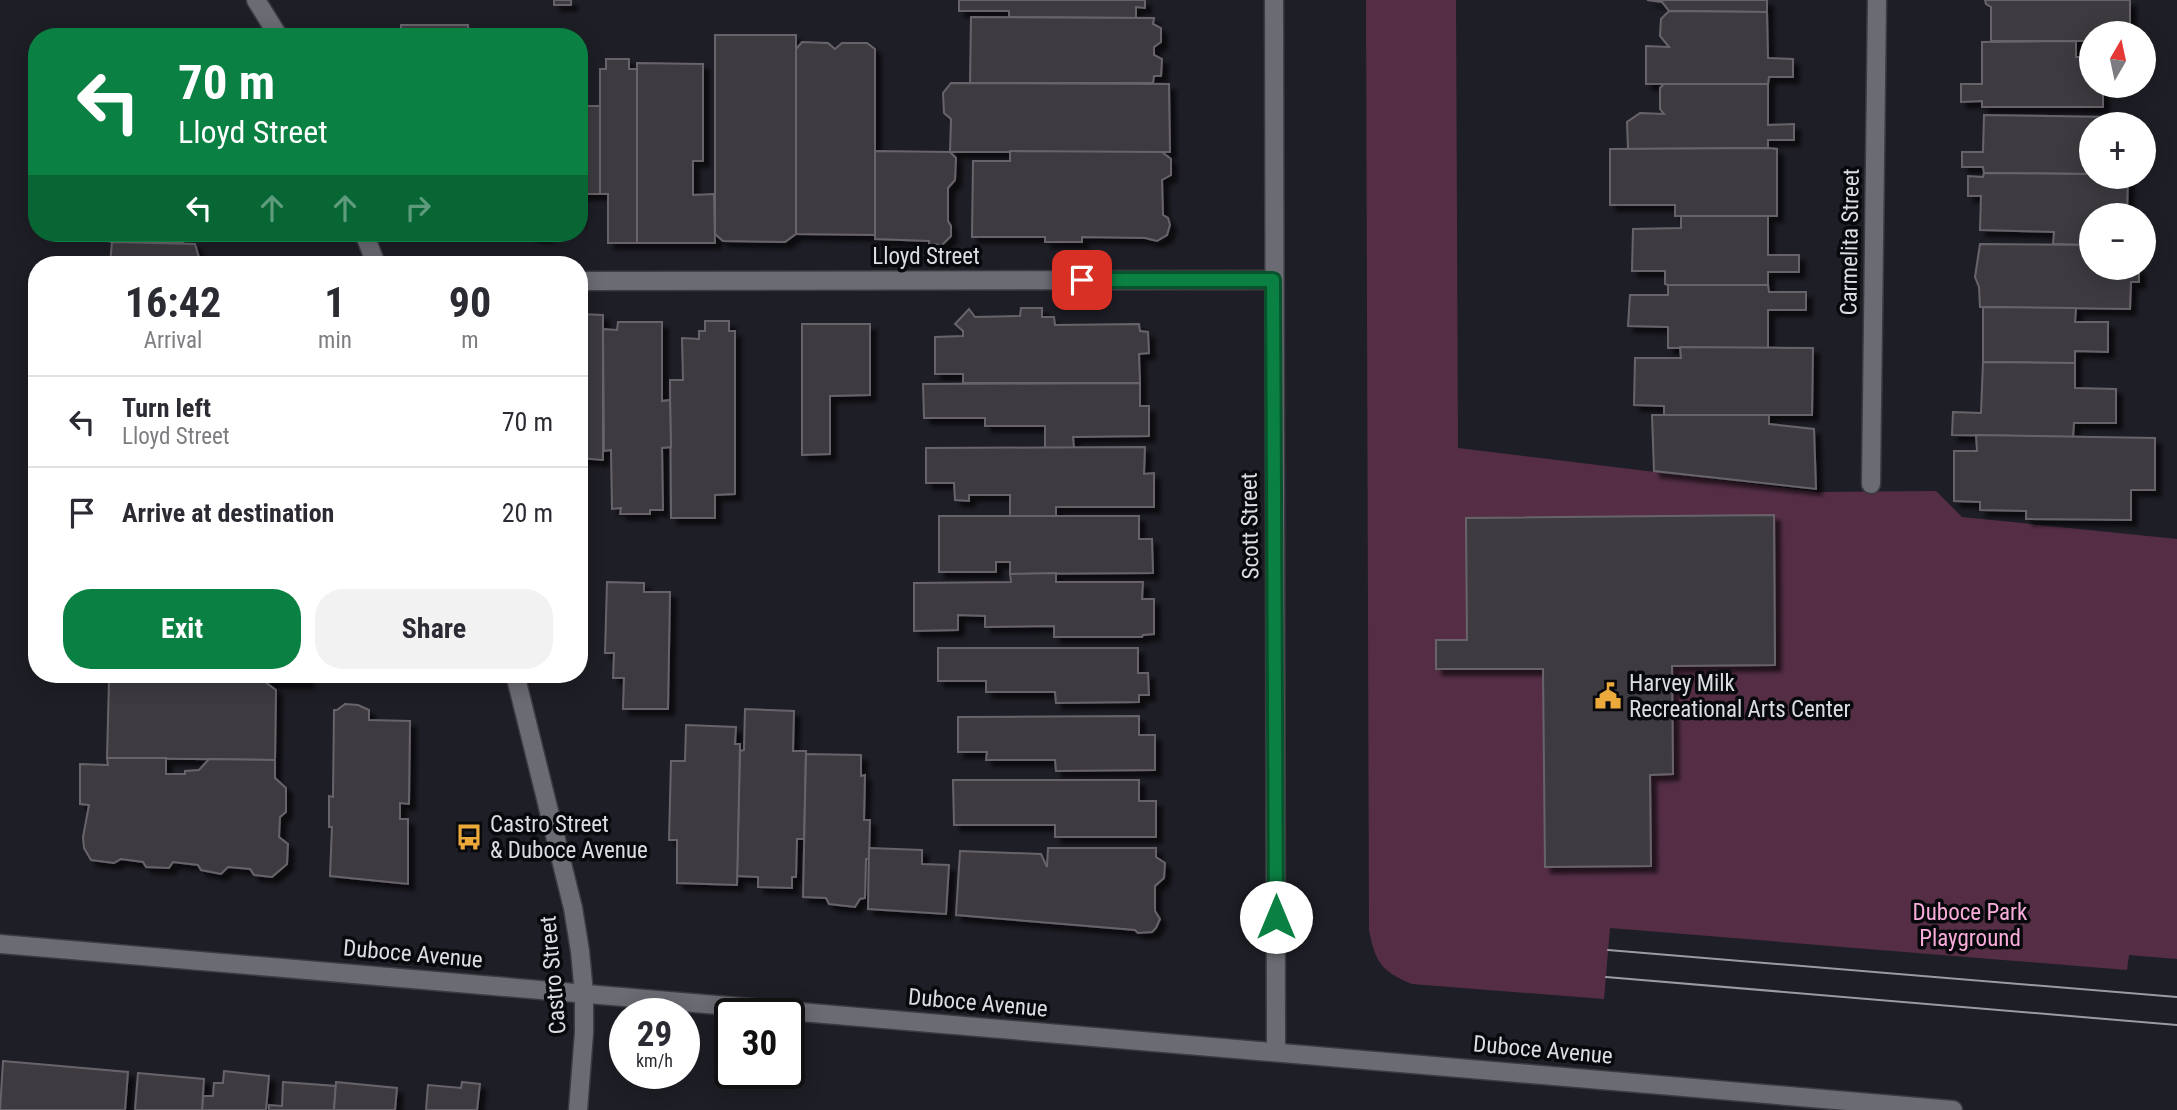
<!DOCTYPE html>
<html lang="en">
<head>
<meta charset="utf-8">
<style>
  body { margin:0; font-family:"Roboto Condensed",sans-serif; background:#f2f2f3; color:#2b2b33; height:100vh; display:flex; flex-direction:column; font-size:26px; white-space:nowrap }
  * { box-sizing:border-box; margin:0 }
  p { font-size:23px; color:#7c7c81 }
  .icon { flex:none; width:38px; height:38px; fill:none; stroke:currentColor; stroke-width:2; stroke-linecap:round; stroke-linejoin:round }
  .map { position:relative; flex:1; overflow:hidden }
  .panel { position:absolute; left:28px; top:256px; width:560px; height:427px; display:flex; flex-direction:column; background:#fff; border-radius:28px; box-shadow:0 4px 18px #0003 }
  .panel>* { flex:none }
  .guide { position:absolute; left:28px; top:28px; width:560px; height:214px; border-radius:28px; box-shadow:0 4px 18px #0003; background:#0b8043; color:#fff; overflow:hidden }
  .needle { width:46px; rotate:9deg }
  .controls { position:absolute; left:2079px; top:21px; display:grid; gap:14px }
  .controls a { display:grid; place-items:center; width:77px; height:77px; border-radius:50%; background:#fff; box-shadow:0 4px 18px #0003; font-size:35px }
  .speed { position:absolute; left:609px; top:998px; display:flex; gap:14px; font-size:35px; font-weight:700; text-align:center }
  .speed>* { display:grid; place-content:center; width:91px; height:91px; border-radius:50%; background:#fff; box-shadow:0 4px 18px #0003; line-height:1 }
  .speed small { font-size:18px; font-weight:400 }
  .speed .limit { border:4px solid #111; border-radius:10px; background:#fff; color:#111 }
  .pin { position:absolute; display:grid; place-items:center; width:60px; height:60px; color:#fff; margin:-30px; border-radius:14px; box-shadow:0 4px 10px #0006 }
  .me { position:absolute; width:77px; margin:-38px; rotate:0deg; stroke-linejoin:round; filter:drop-shadow(0 0 5px #0008) }
  .turn { display:flex; align-items:center; gap:24px; height:147px; padding:0 35px; font-size:32px }
  .turn .icon { width:91px; height:91px; stroke-width:2.5 }
  .turn b { display:block; font-size:49px; line-height:60px }
  .lanes { display:flex; align-items:center; height:66px; padding:0 35px; background:#0003; justify-content:center; gap:35px; direction:ltr }
  .lanes .off { opacity:.35 }
  .eta { display:flex; justify-content:space-evenly; align-items:center; height:119px; text-align:center }
  .eta b { font-size:42px; font-weight:700; line-height:49px }
  .action { display:flex; gap:14px; margin-top:auto; padding:14px 35px }
  .action a { flex:1; height:80px; border-radius:28px; background:#0b8043; color:#fff; font-size:28px; font-weight:700; line-height:80px; text-align:center }
  .action a+a { background:#f2f2f3; color:#2b2b33 }
  ul { padding:0; list-style:none }
  li { display:flex; align-items:center; gap:21px; height:91px; padding:0 35px; border-top:2px solid #e1e1e2 }
  li div { flex:1 }
  li b { display:block; font-size:26px }
  li em { font-style:normal }
  .map>svg:first-child { display:block }
  .green { fill:#552e46 }
  .building { fill:#3e3a41; stroke:#68646b; stroke-width:2; filter:url(#shadow) }
  .lines { fill:none; stroke-linecap:round; stroke-linejoin:round }
  .minor-casing { stroke:#3b3b41; stroke-width:21 }
  .secondary-casing { stroke:#3b3b41; stroke-width:21 }
  .minor { stroke:#6a6b73; stroke-width:18 }
  .secondary { stroke:#6a6b73; stroke-width:18 }
  .tram { stroke:#9b9ca2; stroke-width:2 }
  .route-casing { stroke:#07532c; stroke-width:18 }
  .route { stroke:#0b8043; stroke-width:12 }
  .labels { text-anchor:middle; dominant-baseline:central; stroke-width:7; stroke-linejoin:round; paint-order:stroke }
  .street-label { font-size:23px; fill:#dcdde2; stroke:#08090c }
  .poi-label { font-size:23px; fill:#dcdde2; stroke:#08090c; text-anchor:start }
  .park-label { font-size:23px; fill:#faadda; stroke:#08090c }
</style>
</head>
<body>
<div class="map">
<svg width="2177" height="1110" viewBox="0 0 2177 1110">
  <defs>
    <filter id="shadow"><feDropShadow dx="6" dy="6" stdDeviation="2" flood-color="#0009"/></filter>
  </defs>
  <rect width="100%" height="100%" fill="#1e1e26"/>
  <!-- green -->
  <path class="green" d="M1366,0H1456L1458,448L1818,492L1936,491L1962,517L2177,539V959L2129,955L2127,970L1610,928L1604,999L1412,984C1382,972 1375,962 1369,930Z"/>
  <!-- building -->
  <g class="building">
    <rect x="554" y="0" width="17" height="5"/>
    <path d="M959,0H1145V8L1136,7V18L1009,17V11H959Z"/>
    <path d="M1647,0H1767V12L1669,11L1662,2Z"/>
    <path d="M1985,0H2130V33H2091V41H1991V7L1986,4Z"/>
    <path d="M1669,11L1767,12L1768,58L1793,59V77H1769L1768,84H1646V46L1669,47L1660,36L1661,19Z"/>
    <path d="M971,17L1154,18L1153,24L1161,28V42L1154,47V55L1162,59L1161,76H1154L1153,83H970Z"/>
    <path d="M401,25H468L469,37H401Z"/>
    <path d="M715,35H796V234L785,242L723,241L715,234Z"/>
    <path d="M2076,41V57H2091V86H2103V107H1982V101L1961,102V84H1982V42Z"/>
    <path d="M802,42L828,43L835,49L842,43H867L875,49V235L796,234V49Z"/>
    <path d="M606,59H629V69H637V243H608V194H600V69H606Z"/>
    <path d="M637,63L703,64V161H693V195L714,194L715,243H637Z"/>
    <path d="M951,83L1169,84L1170,152H950L951,119L944,113L943,93Z"/>
    <path d="M1664,84H1768V125L1794,124V140H1768V148L1628,149L1627,122L1640,113L1664,114L1660,109V88Z"/>
    <path d="M579,106H600V194H580L579,224Z"/>
    <path d="M1984,115L2111,117L2110,124H2091V174L1984,173L1983,167H1962V152H1983Z"/>
    <path d="M1768,148L1777,149V216H1675V205H1610V149Z"/>
    <path d="M875,151L950,152L956,158L955,180L948,188V221L951,226V236L942,245L929,244V241L875,239Z"/>
    <path d="M1010,151L1162,152L1171,159V175L1162,180L1163,215L1168,218L1170,225L1167,235L1157,241L1145,238L1082,237V242H1045V237H972L973,161H1010Z"/>
    <path d="M1984,173L2091,174V177H2128L2127,215H2091V245L2053,244L2054,232L1980,230L1981,196H1968V176L1983,177Z"/>
    <path d="M1681,216H1768V255H1799V272H1768V285H1668L1665,284V271H1632L1633,229L1681,228Z"/>
    <path d="M108,233H183V243L112,242L108,241Z"/>
    <path d="M529,233H549L544,237L532,236Z"/>
    <path d="M112,242L195,244L201,264H110Z"/>
    <path d="M1980,244L2091,245V268H2139V282H2131L2130,309L1980,307L1979,287L1975,277Z"/>
    <path d="M1668,285H1768L1769,292H1806V310H1768V348H1668V327L1628,326L1630,295H1668Z"/>
    <path d="M1983,307L2076,308L2075,322H2108V352L2075,351V363L1983,362Z"/>
    <path d="M1021,308H1042V317H1054L1055,325L1139,324L1140,331L1148,332L1149,353L1139,354L1140,383H963V374H935V337L963,336V331L955,324L969,309L975,317L1020,316Z"/>
    <path d="M579,314L603,315V460L579,458Z"/>
    <path d="M705,321H729V331H735V494L715,495V518H671L670,380H683L682,338L699,339V331H705Z"/>
    <path d="M618,322H662V401L670,400L671,447L662,448L663,510H650V514H620L621,508L612,509L611,450L604,451L603,329L617,330Z"/>
    <path d="M802,324H870V395L830,396V454L802,455Z"/>
    <path d="M1680,347L1813,348L1812,415H1664V406L1634,405L1635,358H1681Z"/>
    <path d="M1983,362L2075,363V388L2116,389V423H2074L2073,437L1952,435L1953,412L1981,413Z"/>
    <path d="M1140,383V406H1149V436L1073,437L1074,448H1045V426H985V418H924L923,384Z"/>
    <path d="M1652,415H1769V424L1814,429L1816,489L1654,471Z"/>
    <path d="M1976,435L2155,438V490H2131V520L2026,519V511L1980,510V502L1954,501V451H1977Z"/>
    <path d="M1145,447L1144,474L1154,473V507H1056V516H1010V495H969V501L955,500L954,483H926V448Z"/>
    <path d="M1774,515L1775,665L1672,666L1673,774L1650,775L1651,866L1545,867L1543,669H1436V640H1467L1466,518Z"/>
    <path d="M939,516H1139V539H1152L1153,573L1010,574V562H996V572H939Z"/>
    <path d="M1056,573V582H1143L1142,599H1154V634L1143,635L1142,637H1054V626L985,627V616L958,615V630L914,631V583L1011,582L1010,574Z"/>
    <path d="M607,582L644,583V592H670L668,709H623L624,678H613L614,653H605Z"/>
    <path d="M938,648H1138V673H1148L1149,695H1139V702L1056,703L1055,692H986V681H938Z"/>
    <path d="M125,674H307V682H265L264,676Z"/>
    <path d="M109,680L265,682L276,690L275,760L107,758Z"/>
    <path d="M345,704L358,705L369,710V720L410,721L409,804L400,803V819H408V884L330,876L332,827H329V796L333,797L334,710H337Z"/>
    <path d="M745,709L794,711L793,751H806L804,839H797L796,877H792V888L758,887V877L737,876L740,751L744,750Z"/>
    <path d="M1139,716V735H1155V770L1056,771L1055,760H986L987,752H958V717Z"/>
    <path d="M686,725L736,727L735,744H740L737,885L677,883V840H669L671,761H685Z"/>
    <path d="M806,754L861,755V776L865,775L864,820H870L869,859H866L865,898L860,899L855,907L829,904L826,898L803,897Z"/>
    <path d="M107,758H166V774H185V771L199,770L209,759L275,760V778L286,788V812L280,817L279,837L288,844L287,864L272,877L254,875L250,869L228,867L221,874L201,870L198,865L173,862L169,868L146,867L143,862L121,859L114,863L91,860L84,848L83,837L89,805L80,804V764L108,765Z"/>
    <path d="M953,780H1139V801H1156V837H1055V825H954Z"/>
    <path d="M869,848L922,850V864L949,865L946,914L868,909Z"/>
    <path d="M1048,848H1156V857L1165,863L1164,878L1155,886V911L1160,919L1156,928L1152,932L1138,933L1135,930L956,915L960,851L1041,854L1047,867Z"/>
    <path d="M3,1061L128,1072L125,1110H0Z"/>
    <path d="M224,1071L269,1076L266,1110H202L203,1096H213L214,1083H223Z"/>
    <path d="M138,1073L204,1079L202,1110H135Z"/>
    <path d="M283,1082L336,1086L334,1110H269V1105L282,1106Z"/>
    <path d="M336,1082L397,1088L395,1110H334Z"/>
    <path d="M462,1082L480,1084L477,1110H426L428,1085L461,1088Z"/>
  </g>
  <g class="lines">
    <!-- minor casing -->
    <g class="minor-casing">
      <g id="minor">
        <path d="M1274,0L1276,1052"/>
        <path d="M579,281L1273,280"/>
        <path d="M1871,484L1877,0"/>
        <path d="M0,944L1953,1110"/>
      </g>
    </g>
    <!-- secondary casing -->
    <g class="secondary-casing">
      <g id="secondary">
        <path d="M256,0L279,37"/>
        <path d="M364,233L376,264"/>
        <path d="M515,674L573,908L580,951L584,994V1033L578,1110"/>
      </g>
    </g>
    <!-- minor -->
    <use href="#minor" class="minor"/>
    <!-- secondary -->
    <use href="#secondary" class="secondary"/>
    <!-- tram -->
    <g class="tram">
      <path d="M1608,950L2177,997"/>
      <path d="M1606,977L2177,1025"/>
    </g>
  </g>
  <g class="lines">
    <!-- route casing -->
    <g class="route-casing">
      <path id="route" d="M1082,280H1273L1276,917"/>
    </g>
    <!-- route -->
    <use href="#route" class="route"/>
  </g>
  <!-- icons -->
  <defs>
    <g id="civic-bare" transform="scale(2.1)"><path d="M-.6-6.5H3V-4.5H.6V-3L4-1V1h2V6H-6V1h2V-1L-.6-3ZM-1.2 2.5V6h2.4V2.5Z" fill="#eca93b" stroke="#08090c" stroke-width="2.5" paint-order="stroke"/></g>
    <g id="bus-bare" transform="scale(2.1)"><path d="M-5-6H5V4H4V6H2V4H-2V6H-4V4H-5ZM-3.5-4V0h7V-4ZM-3.5 1.2v1.5H-2V1.2ZM2 1.2v1.5H3.5V1.2Z" fill="#eca93b" stroke="#08090c" stroke-width="2.5" paint-order="stroke"/></g>
  </defs>
  <g fill-rule="evenodd">
    <use href="#civic-bare" x="1608" y="696"/>
    <use href="#bus-bare" x="469" y="837"/>
  </g>
  <g class="labels">
    <!-- street labels -->
    <g class="street-label">
      <text transform="translate(1850 242) rotate(-89)">Carmelita Street</text>
      <text x="926" y="256">Lloyd Street</text>
      <text transform="translate(1250 526) rotate(-91)">Scott Street</text>
      <text transform="translate(413 954) rotate(5)">Duboce Avenue</text>
      <text transform="translate(553 975) rotate(-95)">Castro Street</text>
      <text transform="translate(978 1003) rotate(5)">Duboce Avenue</text>
      <text transform="translate(1543 1050) rotate(5)">Duboce Avenue</text>
    </g>
    <!-- poi labels -->
    <g class="poi-label">
      <text x="1629" y="683">Harvey Milk<tspan x="1629" dy="26">Recreational Arts Center</tspan></text>
      <text x="490" y="824">Castro Street<tspan x="490" dy="26">&amp; Duboce Avenue</tspan></text>
    </g>
    <!-- park labels -->
    <g class="park-label">
      <text x="1970" y="912">Duboce Park<tspan x="1970" dy="26">Playground</tspan></text>
    </g>
  </g>
</svg>
<div class="controls">
<a><svg class="needle" viewBox="-14 -14 28 28"><path d="M0-13l5 13h-10z" fill="#e53935"/><path d="M0 13l5-13h-10z" fill="#7c7c81"/></svg></a>
<a>+</a>
<a>−</a>
</div>
<div class="speed"><div>29<small>km/h</small></div><div class="limit">30</div></div>
<div class="pin" style="left:1082px;top:280px;background:#d93025"><svg class="icon" aria-label="arrive" viewBox="0 0 24 24"><path d="M6 21V4h12l-3 4 3 4H6"/></svg></div>
<svg class="me" style="left:1276px;top:917px" viewBox="-20 -20 40 40"><circle r="19" fill="#fff"/><path d="M0-13L10 11 0 6-10 11z" fill="#0b8043"/></svg>
<div class="guide">
<div class="turn"><svg class="icon" aria-label="left" viewBox="0 0 24 24"><path d="M17 20v-9H6M10 6l-5 5 5 5"/></svg><div><b>70 m</b>Lloyd Street</div></div>
<div class="lanes"><svg class="icon" aria-label="left" viewBox="0 0 24 24"><path d="M17 20v-9H6M10 6l-5 5 5 5"/></svg><svg class="icon off" aria-label="ahead" viewBox="0 0 24 24"><path d="M12 20V5M6 11l6-6 6 6"/></svg><svg class="icon off" aria-label="ahead" viewBox="0 0 24 24"><path d="M12 20V5M6 11l6-6 6 6"/></svg><svg class="icon off" aria-label="right" viewBox="0 0 24 24"><path d="M7 20v-9h11M14 6l5 5-5 5"/></svg></div>
</div>
<section class="panel">
<div class="eta">
<div><b>16:42</b><p>Arrival</p></div>
<div><b>1</b><p>min</p></div>
<div><b>90</b><p>m</p></div>
</div>
<ul>
<li><svg class="icon" aria-label="left" viewBox="0 0 24 24"><path d="M17 20v-9H6M10 6l-5 5 5 5"/></svg><div><b>Turn left</b><p>Lloyd Street</p></div><em>70 m</em></li>
<li><svg class="icon" aria-label="arrive" viewBox="0 0 24 24"><path d="M6 21V4h12l-3 4 3 4H6"/></svg><div><b>Arrive at destination</b></div><em>20 m</em></li>
</ul>
<div class="action"><a>Exit</a><a>Share</a></div>
</section>
</div>
</body>
</html>
